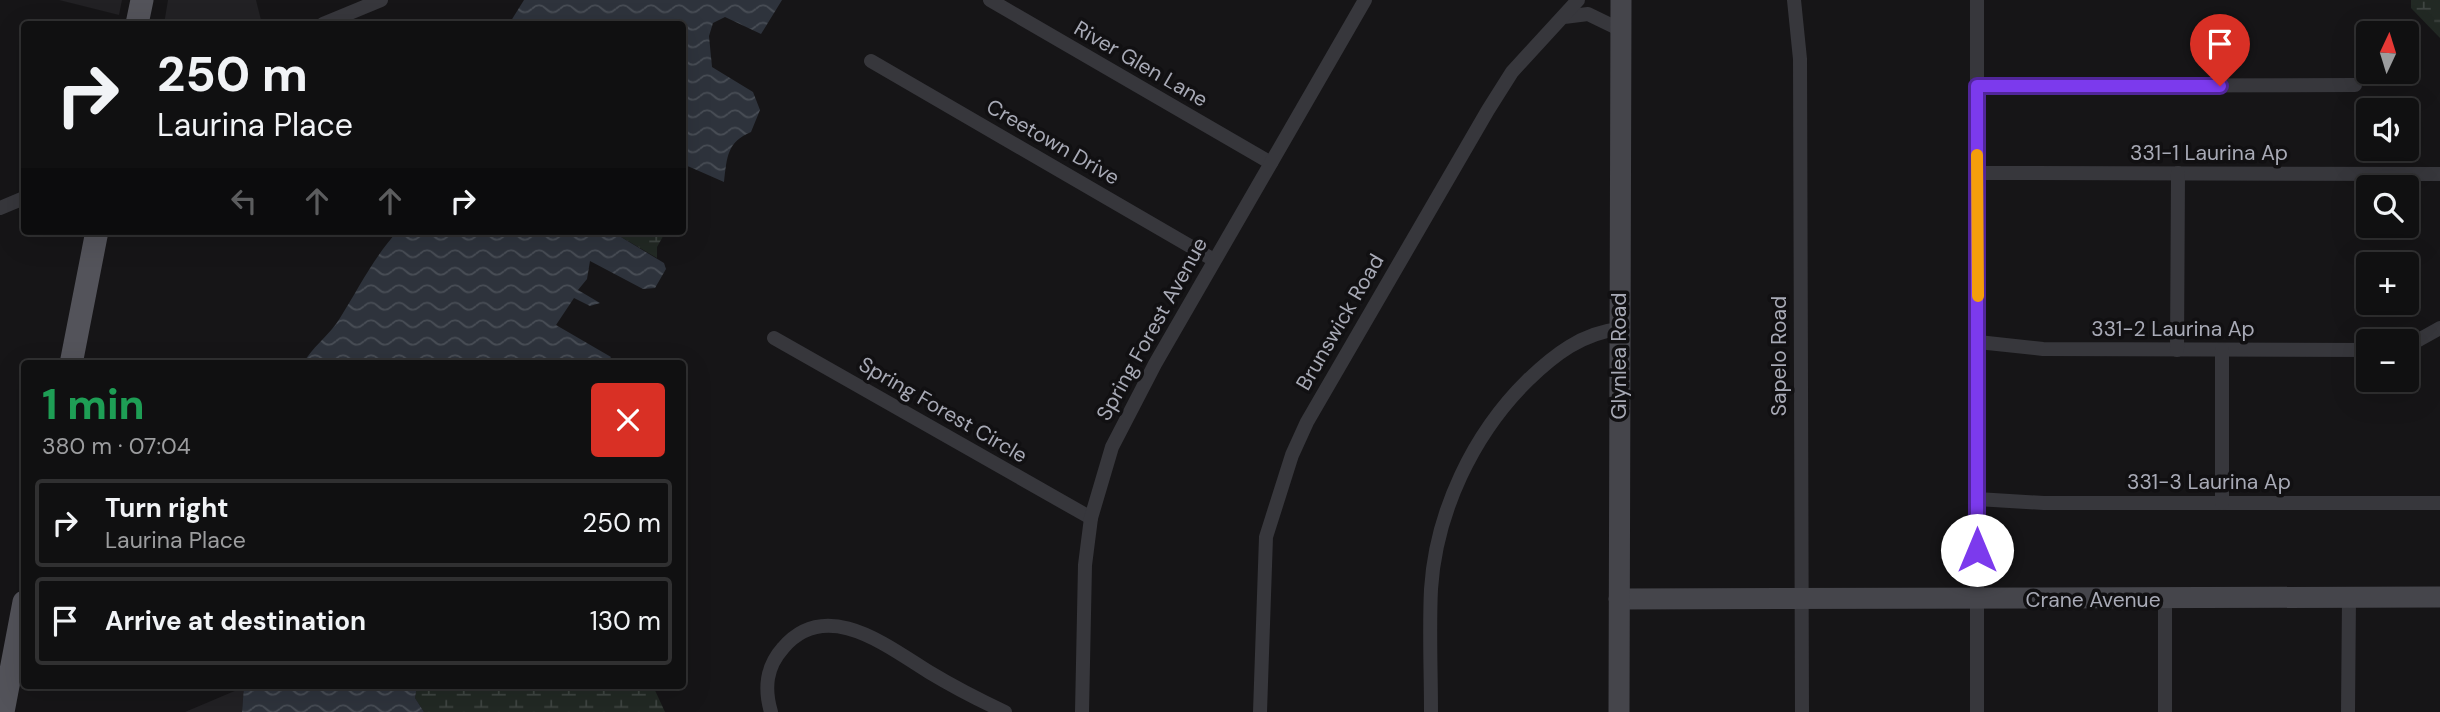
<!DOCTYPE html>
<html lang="en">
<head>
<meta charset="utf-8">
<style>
  body { margin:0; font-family:"DM Sans",sans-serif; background:#1e1e1f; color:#f1f3f6; height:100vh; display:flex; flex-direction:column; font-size:26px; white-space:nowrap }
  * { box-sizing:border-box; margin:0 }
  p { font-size:23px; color:#9c9d9f }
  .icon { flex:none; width:38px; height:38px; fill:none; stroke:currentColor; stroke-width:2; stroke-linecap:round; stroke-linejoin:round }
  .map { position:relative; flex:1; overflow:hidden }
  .drawer { position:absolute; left:21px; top:360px; width:665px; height:329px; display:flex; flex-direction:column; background:#101011; border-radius:7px; box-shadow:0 7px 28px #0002,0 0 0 2px #303031 }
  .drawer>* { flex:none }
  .guide { position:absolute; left:21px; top:21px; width:665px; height:214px; border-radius:7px; box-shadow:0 7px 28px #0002,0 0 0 2px #303031; background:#101011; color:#f1f3f6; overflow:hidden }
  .needle { width:46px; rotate:4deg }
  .tools { position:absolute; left:2356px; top:21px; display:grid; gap:14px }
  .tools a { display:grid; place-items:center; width:63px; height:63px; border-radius:7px; background:#101011; box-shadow:0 7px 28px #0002,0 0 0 2px #303031; font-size:35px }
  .pin { position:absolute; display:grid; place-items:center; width:60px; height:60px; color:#fff; margin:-72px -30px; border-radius:50% 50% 50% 0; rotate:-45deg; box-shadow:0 0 7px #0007 }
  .pin .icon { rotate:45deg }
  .me { position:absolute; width:77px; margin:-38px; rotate:0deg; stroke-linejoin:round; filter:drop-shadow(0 0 5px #0008) }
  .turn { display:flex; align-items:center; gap:24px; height:147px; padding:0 21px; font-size:32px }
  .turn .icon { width:91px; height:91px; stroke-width:2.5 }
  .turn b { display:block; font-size:49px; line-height:60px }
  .lanes { display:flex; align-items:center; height:66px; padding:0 21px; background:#0003; justify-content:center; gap:35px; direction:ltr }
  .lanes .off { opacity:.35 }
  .round { display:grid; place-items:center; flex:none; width:74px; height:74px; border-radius:7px; background:#1e1e1f }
  .summary { display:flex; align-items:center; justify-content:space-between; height:119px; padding:0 21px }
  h1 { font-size:42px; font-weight:800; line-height:52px; color:#1e9e55 }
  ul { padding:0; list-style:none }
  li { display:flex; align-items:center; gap:21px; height:88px; margin:0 14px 10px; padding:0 7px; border:4px solid #303031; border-radius:7px }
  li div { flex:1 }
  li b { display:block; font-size:26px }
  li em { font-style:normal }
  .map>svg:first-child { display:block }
  .built { fill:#222124 }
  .wetland { fill:url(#wetland-marsh) }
  .water { fill:url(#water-waves) }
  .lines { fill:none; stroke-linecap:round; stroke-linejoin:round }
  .street { stroke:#37373c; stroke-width:14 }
  .secondary { stroke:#45454b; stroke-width:21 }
  .primary { stroke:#53535a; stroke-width:23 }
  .route-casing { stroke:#51269a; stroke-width:18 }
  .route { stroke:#7c3aed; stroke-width:12 }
  .slow { stroke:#f59e0b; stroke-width:12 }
  .labels { text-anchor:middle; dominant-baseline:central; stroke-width:7; stroke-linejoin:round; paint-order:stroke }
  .street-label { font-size:21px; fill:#a8aab6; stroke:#111012 }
</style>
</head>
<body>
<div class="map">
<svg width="2440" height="712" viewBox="0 0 2440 712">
  <defs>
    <pattern id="wetland-marsh" width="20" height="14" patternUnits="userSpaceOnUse" patternTransform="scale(1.75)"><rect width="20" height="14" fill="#222924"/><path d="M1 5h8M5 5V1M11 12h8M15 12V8" fill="none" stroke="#3f4542"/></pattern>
    <pattern id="water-waves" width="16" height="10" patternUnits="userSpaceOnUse" patternTransform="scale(1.75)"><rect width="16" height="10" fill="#2e333c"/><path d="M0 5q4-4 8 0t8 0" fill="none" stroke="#494e56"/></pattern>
  </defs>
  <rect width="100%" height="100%" fill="#161517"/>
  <!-- built -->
  <g class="built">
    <path d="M59,0H122L119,15Z"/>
    <path d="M168,0H256L262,24H164Z"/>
    <path d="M244,687L242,712H185Z"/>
  </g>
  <!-- wetland -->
  <g class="wetland">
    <path d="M2411,0H2440V38L2411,8Z"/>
    <path d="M611,231H666L657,247V258Z"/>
    <path d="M417,686H653L665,712H424L415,698Z"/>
  </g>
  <!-- water -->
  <g class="water">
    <path d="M524,0H782L761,34L725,17L713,23L709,36L712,67L753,92L760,110L751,132C727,142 727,157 724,182L683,164L682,24H509Z"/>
    <path d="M398,231H611L664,263L666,269L655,288L643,289L590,261L587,279L578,290L600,303L590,306L574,298L556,325L611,357L608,362L612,364H303C310,349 330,335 340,318C359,288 373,258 398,231Z"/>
    <path d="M244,686H417L415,698L424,712H242Z"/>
  </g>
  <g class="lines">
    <!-- street -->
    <g class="street">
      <path d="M990,0L1271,163"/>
      <path d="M1794,0L1800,59L1802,712"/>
      <path d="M1977,0V712"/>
      <path d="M1564,17L1588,14L1621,30"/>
      <path d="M323,24L381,0"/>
      <path d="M871,61L1214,260"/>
      <path d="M1977,86L2355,85"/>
      <path d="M1977,173L2440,174"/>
      <path d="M0,208L24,198"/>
      <path d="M774,338L1091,518"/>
      <path d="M1978,342L2043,349L2368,350"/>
      <path d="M2406,347L2440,328"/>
      <path d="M2177,350L2178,173"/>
      <path d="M1977,499L2044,503H2440"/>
      <path d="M2222,503V350"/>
      <path d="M771,712C764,688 766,667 783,648C826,597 887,646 929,672C954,687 979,700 1005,712"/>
      <path d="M1082,712L1085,565L1091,518L1112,447L1155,364L1365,0"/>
      <path d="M1260,712L1266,537L1292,455L1307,422L1488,110L1512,72L1578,0"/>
      <path d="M1431,712C1431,671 1429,630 1431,589C1436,512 1473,434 1528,380C1554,355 1582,333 1619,329"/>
      <path d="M2165,712V599"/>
      <path d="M2348,712L2349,598"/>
    </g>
    <!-- secondary -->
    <g class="secondary">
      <path d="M1619,599L2440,597"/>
      <path d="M1619,712L1621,0"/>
    </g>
    <!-- primary -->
    <g class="primary">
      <path d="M137,24L142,0"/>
      <path d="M71,364L97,231"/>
      <path d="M3,712L24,602"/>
    </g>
  </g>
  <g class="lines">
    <!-- route casing -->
    <g class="route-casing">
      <path id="route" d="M1977,550V86H2220"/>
    </g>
    <!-- route -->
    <use href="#route" class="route"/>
    <!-- slow -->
    <path class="slow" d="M1977,155L1978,296"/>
  </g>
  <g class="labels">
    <!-- street labels -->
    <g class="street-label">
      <text transform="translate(1141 64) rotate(30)">River Glen Lane</text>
      <text transform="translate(1053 142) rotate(30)">Creetown Drive</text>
      <text x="2209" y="153">331-1 Laurina Ap</text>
      <text transform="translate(1340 322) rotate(-60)">Brunswick Road</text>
      <text transform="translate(1152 329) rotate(-61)">Spring Forest Avenue</text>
      <text x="2173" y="329">331-2 Laurina Ap</text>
      <text transform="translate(1619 356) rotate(-90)">Glynlea Road</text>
      <text transform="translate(1779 356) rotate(-90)">Sapelo Road</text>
      <text transform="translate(943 410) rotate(30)">Spring Forest Circle</text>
      <text x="2209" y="482">331-3 Laurina Ap</text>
      <text x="2093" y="600">Crane Avenue</text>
    </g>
  </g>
</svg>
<div class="tools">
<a><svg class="needle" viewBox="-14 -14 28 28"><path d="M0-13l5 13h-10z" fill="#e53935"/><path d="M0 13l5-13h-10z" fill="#9c9d9f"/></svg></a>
<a><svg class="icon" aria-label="sound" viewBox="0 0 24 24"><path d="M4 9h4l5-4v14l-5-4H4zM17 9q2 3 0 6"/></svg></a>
<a><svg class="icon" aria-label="search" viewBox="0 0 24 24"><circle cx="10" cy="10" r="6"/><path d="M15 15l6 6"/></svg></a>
<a>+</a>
<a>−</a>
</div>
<div class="pin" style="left:2220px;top:86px;background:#d93025"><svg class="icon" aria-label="arrive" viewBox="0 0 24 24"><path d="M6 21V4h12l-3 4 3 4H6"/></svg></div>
<svg class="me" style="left:1977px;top:550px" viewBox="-20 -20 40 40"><circle r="19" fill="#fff"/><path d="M0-13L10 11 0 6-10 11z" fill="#7c3aed"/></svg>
<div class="guide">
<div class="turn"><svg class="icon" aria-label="right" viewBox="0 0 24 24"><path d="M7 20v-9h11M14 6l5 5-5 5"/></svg><div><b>250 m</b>Laurina Place</div></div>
<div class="lanes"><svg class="icon off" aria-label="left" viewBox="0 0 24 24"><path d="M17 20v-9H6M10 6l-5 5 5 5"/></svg><svg class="icon off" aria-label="ahead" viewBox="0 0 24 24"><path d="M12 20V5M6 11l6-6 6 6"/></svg><svg class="icon off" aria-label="ahead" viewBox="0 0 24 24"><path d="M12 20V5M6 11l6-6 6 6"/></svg><svg class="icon" aria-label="right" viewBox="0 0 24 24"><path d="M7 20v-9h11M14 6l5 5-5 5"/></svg></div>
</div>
<section class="drawer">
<div class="summary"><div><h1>1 min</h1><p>380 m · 07:04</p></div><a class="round" style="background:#d93025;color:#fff"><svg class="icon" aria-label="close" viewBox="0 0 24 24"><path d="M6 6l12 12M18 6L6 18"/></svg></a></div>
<ul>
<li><svg class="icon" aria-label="right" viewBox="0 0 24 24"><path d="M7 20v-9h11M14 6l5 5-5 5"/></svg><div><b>Turn right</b><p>Laurina Place</p></div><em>250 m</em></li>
<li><svg class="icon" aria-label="arrive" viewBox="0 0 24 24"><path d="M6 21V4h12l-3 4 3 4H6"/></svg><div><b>Arrive at destination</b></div><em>130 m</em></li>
</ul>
</section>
</div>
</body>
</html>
